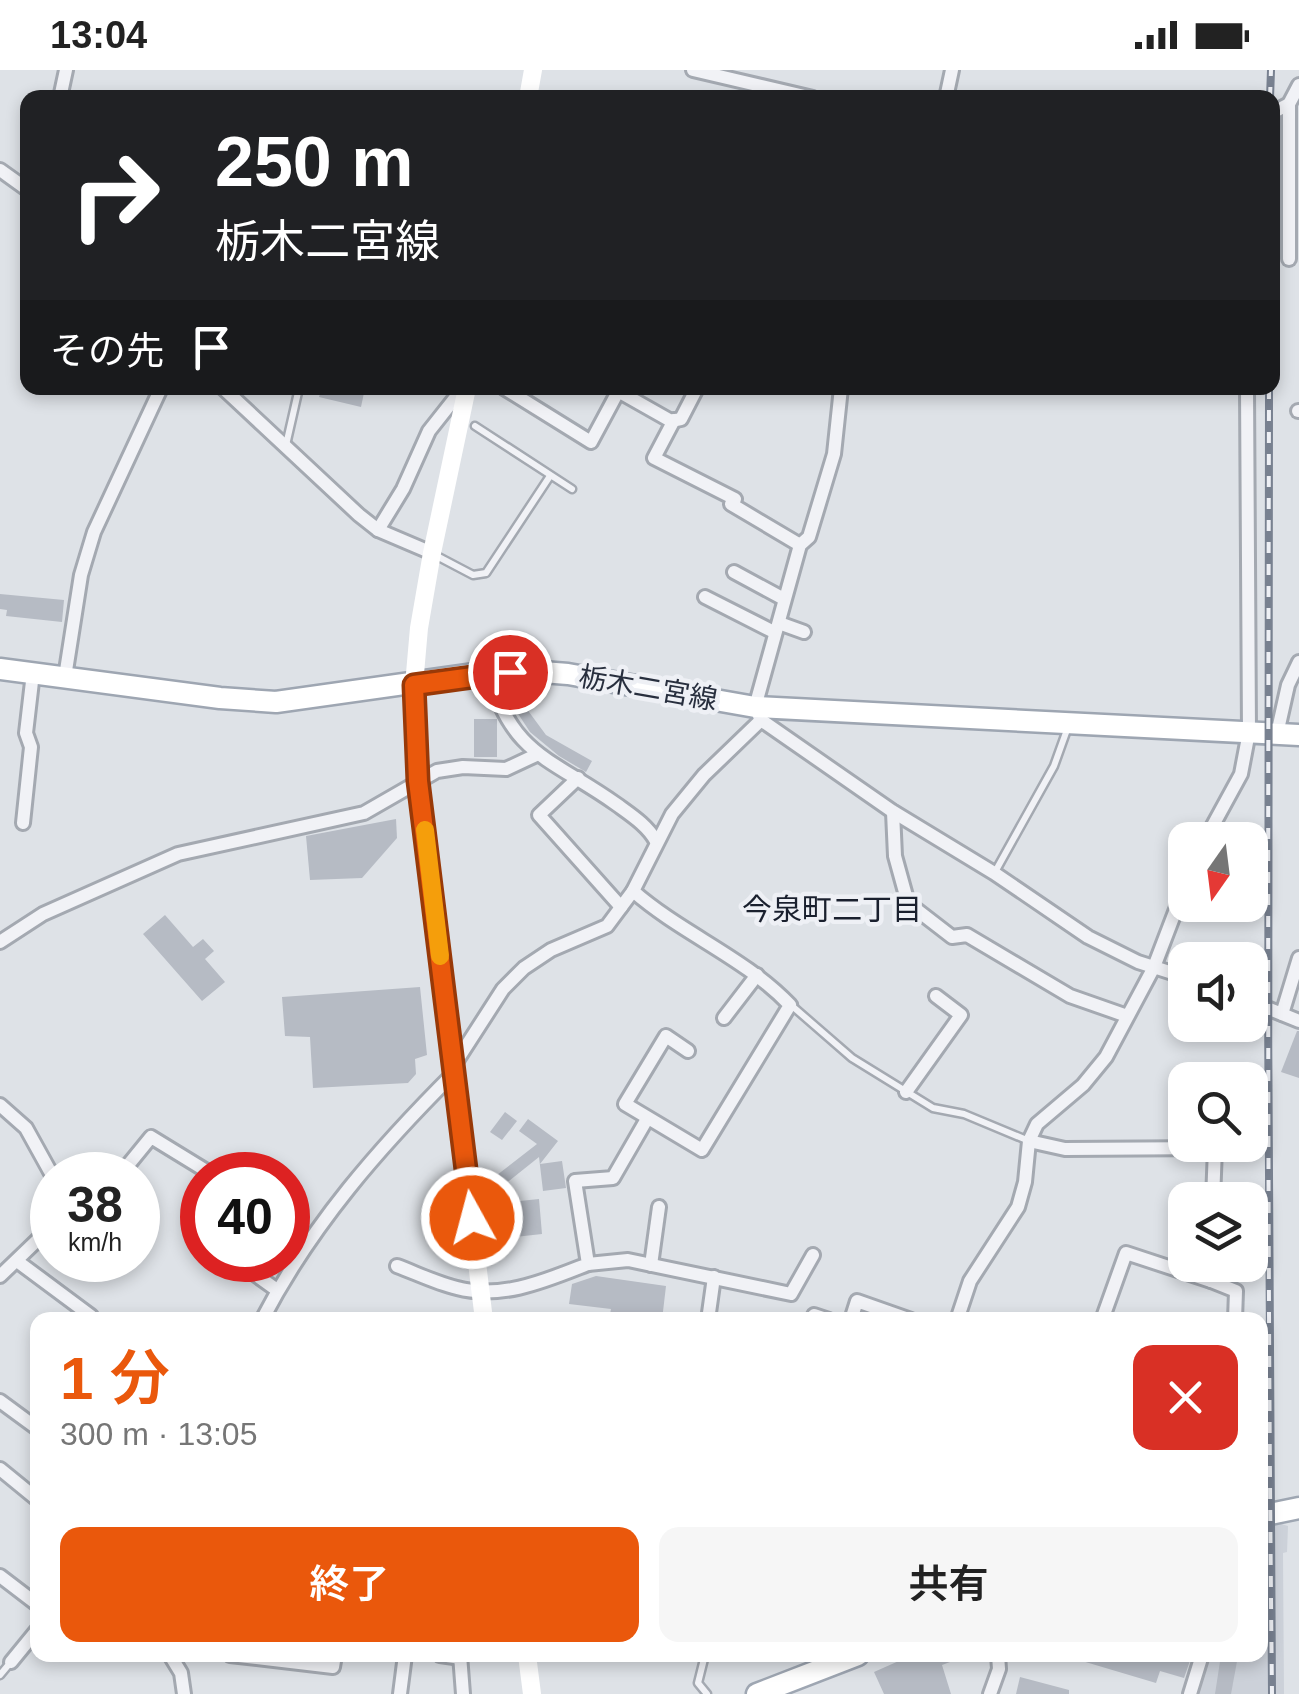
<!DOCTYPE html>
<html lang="ja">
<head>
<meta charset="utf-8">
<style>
  body { margin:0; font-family:Helvetica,"Noto Sans JP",sans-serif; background:#f6f6f6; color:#222; height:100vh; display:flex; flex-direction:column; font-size:38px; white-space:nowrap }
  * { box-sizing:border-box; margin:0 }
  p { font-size:32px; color:#767676 }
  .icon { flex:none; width:55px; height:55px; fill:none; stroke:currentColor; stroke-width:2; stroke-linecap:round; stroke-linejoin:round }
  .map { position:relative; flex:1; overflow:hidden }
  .sheet { position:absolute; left:30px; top:1242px; width:1238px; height:350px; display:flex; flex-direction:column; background:#fff; border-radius:20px; box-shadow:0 5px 15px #0003 }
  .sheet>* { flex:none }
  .guide { position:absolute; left:20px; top:20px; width:1260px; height:305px; border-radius:20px; box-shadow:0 5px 15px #0003; background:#202124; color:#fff; overflow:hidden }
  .needle { width:65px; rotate:194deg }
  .tools { position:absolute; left:1168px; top:752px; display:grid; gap:20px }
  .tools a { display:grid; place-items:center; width:100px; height:100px; border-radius:20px; background:#fff; box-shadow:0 5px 15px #0003; font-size:50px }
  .speed { position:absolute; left:30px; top:1082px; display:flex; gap:20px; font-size:50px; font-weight:700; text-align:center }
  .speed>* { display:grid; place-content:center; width:130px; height:130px; border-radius:50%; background:#fff; box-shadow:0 5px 15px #0003; line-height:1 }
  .speed small { font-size:25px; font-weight:400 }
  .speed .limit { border:15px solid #d22; background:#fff; color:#111 }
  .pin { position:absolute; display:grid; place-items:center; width:85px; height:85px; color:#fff; margin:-42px; border:5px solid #fff; border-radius:50%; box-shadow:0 2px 10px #0007 }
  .me { position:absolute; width:110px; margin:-55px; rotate:353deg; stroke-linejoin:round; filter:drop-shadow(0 0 8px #0008) }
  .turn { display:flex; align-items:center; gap:35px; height:210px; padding:0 30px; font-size:45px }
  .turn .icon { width:130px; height:130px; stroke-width:2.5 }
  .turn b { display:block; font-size:70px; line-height:85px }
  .then { display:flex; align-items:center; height:95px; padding:0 30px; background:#0003; gap:20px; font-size:38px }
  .round { display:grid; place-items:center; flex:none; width:105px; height:105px; border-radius:20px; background:#f6f6f6 }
  .head { display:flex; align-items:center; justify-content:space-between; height:170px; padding:0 30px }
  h1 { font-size:60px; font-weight:600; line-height:75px; color:#ea580c }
  .button { display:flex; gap:20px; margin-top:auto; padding:20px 30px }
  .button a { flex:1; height:115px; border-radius:20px; background:#ea580c; color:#fff; font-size:40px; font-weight:600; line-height:115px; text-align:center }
  .button a+a { background:#f6f6f6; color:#222 }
  .status { display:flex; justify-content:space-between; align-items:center; height:70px; padding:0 50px; background:#fff; direction:ltr }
  .status svg { height:28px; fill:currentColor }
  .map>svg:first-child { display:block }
  .built { fill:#ccd1d9 }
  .building { fill:#b6bbc4 }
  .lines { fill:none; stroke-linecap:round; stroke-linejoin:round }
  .lane-casing { stroke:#a4a9b1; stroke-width:11 }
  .street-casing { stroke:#a4a9b1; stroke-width:18 }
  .primary-casing { stroke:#9ea6b2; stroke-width:25 }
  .lane { stroke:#f1f2f6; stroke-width:6 }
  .street { stroke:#f1f2f6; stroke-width:12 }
  .secondary { stroke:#fff; stroke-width:18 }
  .primary { stroke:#fff; stroke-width:20 }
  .rail-casing { stroke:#788190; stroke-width:8 }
  .rail { stroke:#eef0f5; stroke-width:4; stroke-dasharray:11; stroke-linecap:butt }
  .route-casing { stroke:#983908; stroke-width:25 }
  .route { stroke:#ea580c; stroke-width:18 }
  .slow { stroke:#f59e0b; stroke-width:18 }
  .labels { text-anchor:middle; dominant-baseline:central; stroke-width:9; stroke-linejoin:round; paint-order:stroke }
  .street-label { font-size:28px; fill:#282f3e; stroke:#eef0f5 }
  .neighbourhood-label { font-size:30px; fill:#1a202e; stroke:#eef0f5 }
</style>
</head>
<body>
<div class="status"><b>13:04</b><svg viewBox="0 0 49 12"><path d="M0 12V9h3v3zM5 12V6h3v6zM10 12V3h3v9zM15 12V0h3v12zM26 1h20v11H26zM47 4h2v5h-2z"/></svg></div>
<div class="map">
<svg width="1299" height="1624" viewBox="0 0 1299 1624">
  <rect width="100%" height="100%" fill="#dee2e7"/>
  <!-- built -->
  <path class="built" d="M1278,1453L1288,1456L1287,1482L1283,1483L1284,1624H1198L1210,1585H1260V1454Z"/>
  <!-- building -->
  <g class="building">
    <path d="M322,318H365L361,337L319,327Z"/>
    <path d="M0,524L64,530L62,552L6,546L7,540L0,539Z"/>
    <path d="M518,627L546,665L592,691L586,702L559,686L530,662L511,633Z"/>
    <rect x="474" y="649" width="23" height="38"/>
    <path d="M396,749L397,768L362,808L310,810L306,766Z"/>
    <path d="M165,845L193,877L203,869L214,881L205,889L225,912L202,931L143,864Z"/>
    <path d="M420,917L427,985L415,989L416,1004L408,1013L313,1018L310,967L285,966L282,927Z"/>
    <path d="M1297,961H1299V1008L1281,1002Z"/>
    <path d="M505,1042L517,1051L502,1070L490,1062Z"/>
    <path d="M528,1049L558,1071L540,1094L562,1091L566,1118L543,1121L539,1087L495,1122L488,1112L537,1074L519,1061Z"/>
    <path d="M539,1129L542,1164L505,1168L501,1133Z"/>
    <path d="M596,1206L666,1216L662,1250L609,1249L611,1239L569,1234L572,1214Z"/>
    <path d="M899,1585H965L966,1586L942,1595L951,1624H884L874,1602L901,1590Z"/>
    <path d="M1073,1585H1192L1184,1608L1160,1601L1156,1613L1072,1588Z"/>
    <path d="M1221,1585L1238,1586L1231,1624H1215Z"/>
    <path d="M1020,1607L1069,1620V1624H1016Z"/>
  </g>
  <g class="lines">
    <!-- lane casing -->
    <g class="lane-casing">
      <g id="lane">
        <path d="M475,356L572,419"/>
        <path d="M286,375L299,318"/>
        <path d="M433,484L473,505L486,503L550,406"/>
        <path d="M995,802L1054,696L1068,657"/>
        <path d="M791,935L852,988L933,1038L964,1044L1029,1071"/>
        <path d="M705,1585L698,1613L707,1624"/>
        <path d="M0,1605L10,1593"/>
      </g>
    </g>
    <!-- street casing -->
    <g class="street-casing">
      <g id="street">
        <path d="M693,0L813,28"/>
        <path d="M60,28L66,0"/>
        <path d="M946,28L952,0"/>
        <path d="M1289,34V189"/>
        <path d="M1272,43L1289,34L1299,15"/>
        <path d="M0,100L28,120"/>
        <path d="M223,318L359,445L378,460L432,483"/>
        <path d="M504,318L591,372L620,318"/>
        <path d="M841,318L834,384L809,467L800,475L755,637L761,650L892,741L994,803L1088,867L1138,892L1185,907"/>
        <path d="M618,321L671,351L681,349L697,318"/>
        <path d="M1298,341H1299"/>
        <path d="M674,350L654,388L735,429L731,434L800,475"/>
        <path d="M378,460L403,419L429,361L463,318"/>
        <path d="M734,502L784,529"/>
        <path d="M705,527L774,562"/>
        <path d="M779,553L804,562"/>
        <path d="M489,602C511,686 553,689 616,734C631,745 647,755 656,771"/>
        <path d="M65,607L81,505L94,462L161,318"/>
        <path d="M1277,664L1288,615L1299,592"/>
        <path d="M578,708L539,745L621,837"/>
        <path d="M893,742L895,786L908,833L952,867L967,865L1070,926L1127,946"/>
        <path d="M23,753L31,677L26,663L33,603"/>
        <path d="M1205,770L1241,704L1249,662L1247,318"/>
        <path d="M0,872L43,844L178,784L364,743L437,701L463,697L506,699L536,685"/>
        <path d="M1250,931L1299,951"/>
        <path d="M1282,944L1299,888"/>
        <path d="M724,948L757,905"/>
        <path d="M688,981L666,966L625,1034L702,1080L790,935C744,887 682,864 633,821L672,744L704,705L761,650"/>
        <path d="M454,995L503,919L524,898L551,880L607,856L633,821"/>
        <path d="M906,1022L961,945L936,926"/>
        <path d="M0,1035L26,1058L52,1105"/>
        <path d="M1029,1071L1065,1079L1215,1078L1213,1130"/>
        <path d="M120,1105L151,1067L213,1105"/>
        <path d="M235,1190L277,1220"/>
        <path d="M17,1191L91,1246L89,1250"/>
        <path d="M588,1194L628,1190L791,1224L813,1185"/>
        <path d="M651,1195L659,1137"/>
        <path d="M1212,1195L1211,1211L1236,1221L1235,1250"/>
        <path d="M397,1196C416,1203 436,1213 457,1218C502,1230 547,1210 588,1194L575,1111L613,1108L647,1049"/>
        <path d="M0,1206L52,1156"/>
        <path d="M814,1245L829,1250"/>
        <path d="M262,1250C312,1154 379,1078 455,1002"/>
        <path d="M708,1250L714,1207"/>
        <path d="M851,1250L857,1231L911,1250"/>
        <path d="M957,1250L970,1211L1018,1137L1025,1112L1029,1071L1037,1054L1083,1015L1106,987L1154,897L1185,816"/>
        <path d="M1102,1250L1126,1183L1211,1211"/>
        <path d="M0,1331L38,1359"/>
        <path d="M0,1399L38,1430"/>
        <path d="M0,1506L38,1535"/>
        <path d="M170,1585L181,1603L184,1624"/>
        <path d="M230,1585L333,1597L335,1585"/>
        <path d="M440,1585L461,1588"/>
        <path d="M460,1585L463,1624"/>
        <path d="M11,1592L38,1559"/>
        <path d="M400,1624L405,1585"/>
        <path d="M990,1624L999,1599L998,1585"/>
        <path d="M1190,1624L1202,1585"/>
      </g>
    </g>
    <!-- primary casing -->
    <g class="primary-casing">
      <g id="primary">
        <path d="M0,599L220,628L276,632L489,602L530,601L568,604L755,637L1299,665"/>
        <path d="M1260,1446L1299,1438"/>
        <path d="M757,1624L858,1585"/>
      </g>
    </g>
    <!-- lane -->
    <use href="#lane" class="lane"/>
    <!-- street -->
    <use href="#street" class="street"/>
    <!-- secondary -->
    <g class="secondary">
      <path d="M528,28L533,0"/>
      <path d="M467,318L432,483L419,558L414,615L418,711L484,1250"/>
      <path d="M527,1585L532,1624"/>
    </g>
    <!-- primary -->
    <use href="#primary" class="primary"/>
    <!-- rail casing -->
    <g class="rail-casing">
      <g id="rail">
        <path d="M1270,28L1271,0"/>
        <path d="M1269,318C1268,753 1267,1189 1272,1624"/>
      </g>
    </g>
    <!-- rail -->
    <use href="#rail" class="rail"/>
  </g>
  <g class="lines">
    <!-- route casing -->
    <g class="route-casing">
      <path id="route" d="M472,1148L418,711L414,615L510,602"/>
    </g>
    <!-- route -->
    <use href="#route" class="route"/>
    <!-- slow -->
    <path class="slow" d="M425,760L440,886"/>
  </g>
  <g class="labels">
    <!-- street labels -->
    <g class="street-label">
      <text transform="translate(648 618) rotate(10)">栃木二宮線</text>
    </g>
    <!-- neighbourhood labels -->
    <g class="neighbourhood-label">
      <text x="832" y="839">今泉町二丁目</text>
    </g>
  </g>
</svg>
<div class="tools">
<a><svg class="needle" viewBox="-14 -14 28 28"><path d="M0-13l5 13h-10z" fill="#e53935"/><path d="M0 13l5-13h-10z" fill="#767676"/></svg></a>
<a><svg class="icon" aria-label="sound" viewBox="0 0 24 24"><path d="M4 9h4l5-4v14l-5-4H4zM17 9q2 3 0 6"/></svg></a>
<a><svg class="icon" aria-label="search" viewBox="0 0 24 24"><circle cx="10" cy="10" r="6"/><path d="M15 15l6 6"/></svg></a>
<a><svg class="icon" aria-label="layers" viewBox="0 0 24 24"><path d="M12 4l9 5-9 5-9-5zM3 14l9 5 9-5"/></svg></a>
</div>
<div class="speed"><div>38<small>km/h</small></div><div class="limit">40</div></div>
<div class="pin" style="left:510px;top:602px;background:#d93025"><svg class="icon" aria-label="arrive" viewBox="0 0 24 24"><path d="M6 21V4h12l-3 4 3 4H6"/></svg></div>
<svg class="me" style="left:472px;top:1148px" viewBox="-20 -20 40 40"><circle r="17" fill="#ea580c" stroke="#fff" stroke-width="3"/><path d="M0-11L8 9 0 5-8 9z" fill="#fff"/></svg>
<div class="guide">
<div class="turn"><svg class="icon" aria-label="right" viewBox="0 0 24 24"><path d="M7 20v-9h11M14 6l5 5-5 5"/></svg><div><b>250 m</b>栃木二宮線</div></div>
<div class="then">その先<svg class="icon" aria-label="arrive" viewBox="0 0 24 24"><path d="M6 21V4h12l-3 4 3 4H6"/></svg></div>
</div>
<section class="sheet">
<div class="head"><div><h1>1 分</h1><p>300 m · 13:05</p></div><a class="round" style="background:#d93025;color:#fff"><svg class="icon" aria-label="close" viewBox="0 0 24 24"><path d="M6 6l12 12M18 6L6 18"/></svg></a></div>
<div class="button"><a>終了</a><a>共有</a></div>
</section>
</div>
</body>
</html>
